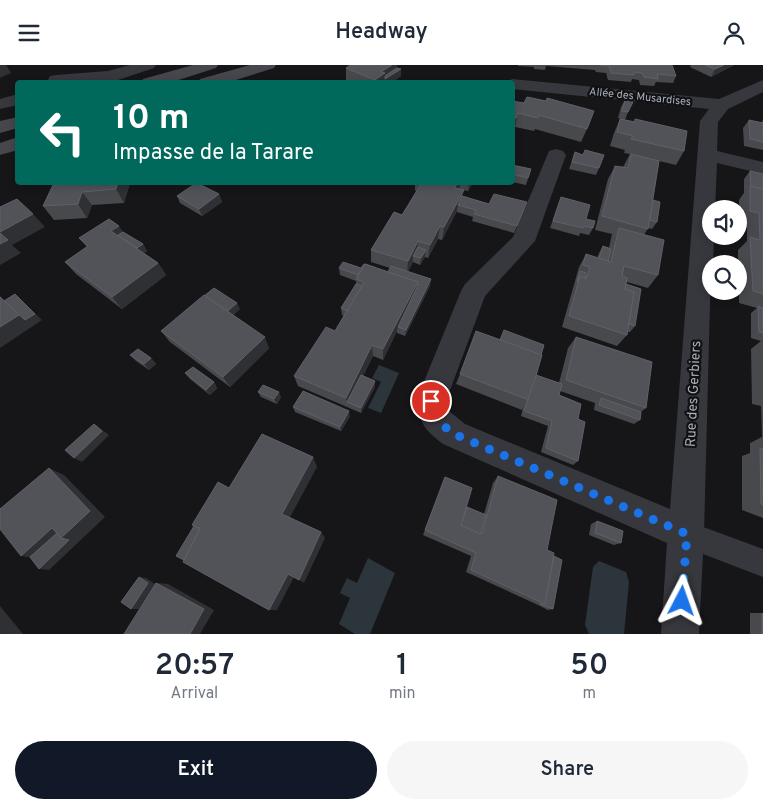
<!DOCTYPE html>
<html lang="en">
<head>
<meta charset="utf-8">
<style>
  body { margin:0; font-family:Overpass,sans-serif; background:#f6f6f7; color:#1f2937; height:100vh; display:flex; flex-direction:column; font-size:19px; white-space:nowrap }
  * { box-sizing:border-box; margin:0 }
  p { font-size:16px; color:#747a83 }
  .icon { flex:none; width:28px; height:28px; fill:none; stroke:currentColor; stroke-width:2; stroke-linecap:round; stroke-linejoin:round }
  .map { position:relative; height:569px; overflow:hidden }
  .panel { display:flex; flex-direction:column; background:#fff; flex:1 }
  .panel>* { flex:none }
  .guide { position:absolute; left:15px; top:15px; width:500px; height:105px; border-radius:5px; box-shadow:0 2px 8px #0003; background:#00695c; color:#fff; overflow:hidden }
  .fabs { position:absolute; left:702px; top:135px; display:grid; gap:10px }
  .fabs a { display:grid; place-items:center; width:45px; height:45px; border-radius:50%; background:#fff; box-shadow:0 2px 8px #0003; font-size:25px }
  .pin { position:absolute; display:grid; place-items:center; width:42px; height:42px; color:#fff; margin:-21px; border:2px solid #fff; border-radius:50%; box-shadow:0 1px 5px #0007 }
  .me { position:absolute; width:55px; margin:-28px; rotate:4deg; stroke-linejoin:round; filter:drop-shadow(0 0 4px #0008) }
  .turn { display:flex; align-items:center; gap:18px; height:105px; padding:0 15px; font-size:22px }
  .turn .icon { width:65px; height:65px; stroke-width:2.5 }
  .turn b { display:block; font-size:35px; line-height:42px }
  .eta { display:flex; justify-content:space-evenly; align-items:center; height:85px; text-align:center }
  .eta b { font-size:30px; font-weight:600; line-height:35px }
  .cta { display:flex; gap:10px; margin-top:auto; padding:10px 15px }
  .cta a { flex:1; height:58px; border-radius:30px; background:#111827; color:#fff; font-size:20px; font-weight:600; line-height:58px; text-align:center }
  .cta a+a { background:#f6f6f7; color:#1f2937 }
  header { display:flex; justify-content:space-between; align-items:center; height:65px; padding:0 15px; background:#fff; font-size:22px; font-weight:600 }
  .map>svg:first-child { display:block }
  .water { fill:#2c353c }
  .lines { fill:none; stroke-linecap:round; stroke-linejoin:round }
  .lane { fill:#37383d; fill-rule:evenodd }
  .street { fill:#37383d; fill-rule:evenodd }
  .secondary { fill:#45474d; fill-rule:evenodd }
  .wall { fill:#47494d }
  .shaded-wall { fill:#2f3033 }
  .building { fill:#525359; stroke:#5f6168 }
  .route { stroke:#1a73e8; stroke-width:9; stroke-dasharray:0 16.2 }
  .labels { text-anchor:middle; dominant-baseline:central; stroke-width:4.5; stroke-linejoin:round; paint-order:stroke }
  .far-street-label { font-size:11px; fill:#a8adb8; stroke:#111113 }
  .street-label { font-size:14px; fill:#a8adb8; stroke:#111113 }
</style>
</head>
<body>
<header><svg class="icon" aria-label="menu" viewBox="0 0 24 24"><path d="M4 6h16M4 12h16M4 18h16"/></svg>Headway<svg class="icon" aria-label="person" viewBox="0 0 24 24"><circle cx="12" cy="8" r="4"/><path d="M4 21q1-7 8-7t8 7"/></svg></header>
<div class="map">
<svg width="763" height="569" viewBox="0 0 763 569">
  <rect width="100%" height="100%" fill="#161618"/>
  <!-- water -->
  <g class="water">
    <path d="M379,300L399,308L381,348L368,343L381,317L372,313Z"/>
    <path d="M368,493L395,508L370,569H355L339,559L350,533L340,528L347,513L357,518Z"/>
    <path d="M599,496L626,507L629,517L624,569H589L585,560L593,502Z"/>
  </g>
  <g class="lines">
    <!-- lane -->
    <path class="lane" d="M687,456L763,484V512L677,479L674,469L677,459Z"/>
    <!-- street -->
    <g class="street">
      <path d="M130,0H156L154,3L109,18H49L48,15L50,11L56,10L108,6Z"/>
      <path d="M512,14L719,34L763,15V27L728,44L718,57L717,86L763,97V109L717,98L715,144H711V171H714L713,199H711L704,469L699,569H661L667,478L443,379C423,363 422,361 416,336L461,226L465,219L513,172L549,86L556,84L563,86L566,90L535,176L485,231L446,336L449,346L465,359L670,444L700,56L709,44L512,24V18H505Z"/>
      <path d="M18,29V40L0,44V34Z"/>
    </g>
    <!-- secondary -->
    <g class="secondary">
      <path d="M193,0H218L216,3L169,18H141L143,14Z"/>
      <path d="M250,0H276L274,3L226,18H198L200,14Z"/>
      <path d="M18,52V63L0,68V56Z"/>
      <path d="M18,72V85L0,90V78Z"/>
    </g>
  </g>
  <!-- wall -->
  <g class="wall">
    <path d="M518,0H672L676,11L673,18L656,17L654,21L640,20L639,15L632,14L631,17L608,15L606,8L596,7L595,5L546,1L545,5L534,4V2L518,1Z"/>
    <path d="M691,0H734L711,12L690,2Z"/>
    <path d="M346,3H397L401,11L391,18H349L346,16Z"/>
    <path d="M625,35L628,47L625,55L618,53L621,42Z"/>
    <path d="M512,36L587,64L581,77L535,64L534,66L515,62L513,66Z"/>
    <path d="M620,54L634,57L635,54L684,86L676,100L659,96L653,135L657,157L652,164L648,163L644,170L658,210L648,223L627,217L626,219L635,261L630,267H628L627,270L617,281L562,262L579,202L586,189L597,193L599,188L603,181L609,183L612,169L595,165L608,114L615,101L623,102L630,89L624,88L625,85L610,81L614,68Z"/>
    <path d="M749,55L761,58L763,55V85L744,81L743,63Z"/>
    <path d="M575,87L599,103L596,110L569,104Z"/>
    <path d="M512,100L531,104L526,120L512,117Z"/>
    <path d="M750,106L763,109V453L742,445V391L750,388V378L762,372L761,341L752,339L751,284L761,276L751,273V248L757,243L739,238V199H738V185L747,176V161L739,159V135L744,128V114Z"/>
    <path d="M86,118H130L124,138L92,140L87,153L54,155L43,141L87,119Z"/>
    <path d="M415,118H473L468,126L459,124L460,122L459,124L462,131L489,139L524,145L514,168L472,156L473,152L457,147V146L442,175L438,174L428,193L425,192L420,200L413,197L408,206L430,221L405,271L397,268V266L383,295L373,291L363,311L375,316V322L361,348L298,321L294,311L335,266L344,251L342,250L341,243L356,219V216L340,210L339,203L388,207L390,203L371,197V185L402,150L416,126L415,125Z"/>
    <path d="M219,129L222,137L202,151L180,138L177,131Z"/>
    <path d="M561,132L586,154L593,163L589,170L580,168L579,171L550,163Z"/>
    <path d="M123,167L143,179L147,186L144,188L158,198L166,210L122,244L76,209L65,197L87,182L79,173Z"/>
    <path d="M240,244L233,250L269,283L230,322L170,277L161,266Z"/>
    <path d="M576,272L646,343L641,347L640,355L634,359L594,345L595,338L560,326L559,330L578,354V396L573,400L541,387L548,361L521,351L523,343L522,345L456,319L460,309L541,290L536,310L559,318L568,283Z"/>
    <path d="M130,290L151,293L156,299L149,305L136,296Z"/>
    <path d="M185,308L214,317L217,323L210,330L190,314Z"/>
    <path d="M258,327L281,332L277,339L261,332Z"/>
    <path d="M293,342L350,351L341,366L295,347Z"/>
    <path d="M498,411L547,485L554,491L553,544L548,545L536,539L466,507L471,491L423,470L445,412L467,442L484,449L493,418Z"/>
    <path d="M597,456L621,478L614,480L589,470L591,459Z"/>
    <path d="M750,548H762L763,569H750Z"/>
  </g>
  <!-- shaded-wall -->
  <g class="shaded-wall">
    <path d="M0,0H6L11,8L0,13Z"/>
    <path d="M392,0H397V6L401,4V11L391,18H385V14V18H375V15L381,7Z"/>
    <path d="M724,0H734L711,12L715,4Z"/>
    <path d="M518,48L515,62L513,66L516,53Z"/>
    <path d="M118,118H130L124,138L116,124Z"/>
    <path d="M457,118H460V122L452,136L455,123Z"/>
    <path d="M470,118H473L468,126L469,118Z"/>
    <path d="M464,125L461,139L458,140L457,146L442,175L444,162Z"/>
    <path d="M82,127L92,140L87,153L78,139Z"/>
    <path d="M219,129L222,137L202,151L199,144Z"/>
    <path d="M33,149L45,162L12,180L21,188L0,200V167Z"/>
    <path d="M119,161L128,174L123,177L111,166Z"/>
    <path d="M440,161L438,174L428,193L430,180Z"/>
    <path d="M418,176L417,189L413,191V197L407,209L408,196Z"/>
    <path d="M143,179L147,186L139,192L134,185Z"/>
    <path d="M426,185L425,192L420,200L421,193Z"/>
    <path d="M158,198L166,210L122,244L112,232Z"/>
    <path d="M431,214L430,221L405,271L406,265Z"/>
    <path d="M418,217L416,229L398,262L397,266L383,295V284Z"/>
    <path d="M15,229L42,255L0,283V231L26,255Z"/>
    <path d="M237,238L240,244L229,254L226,248Z"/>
    <path d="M265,272L269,283L230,322L223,312Z"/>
    <path d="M372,280L373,291L350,338L347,337L346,333Z"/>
    <path d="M151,293L156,299L149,305L144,299Z"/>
    <path d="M375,316V322L361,348V343Z"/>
    <path d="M214,317L217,323L210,330L206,325Z"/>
    <path d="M279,327L281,332L277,339L274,334Z"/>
    <path d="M349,346L350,351L341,366L340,362Z"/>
    <path d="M94,359L109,370L82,397L74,393Z"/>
    <path d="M313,392L317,402L288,456L282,449Z"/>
    <path d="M49,403L64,410L105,452L49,505L39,504L40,494L21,491Z"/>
    <path d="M321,467L325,473L304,518L299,515Z"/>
    <path d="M288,509L294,512L277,545H269Z"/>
    <path d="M139,512L146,513L155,519L139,544H131Z"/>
    <path d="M156,518L168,519L214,545L200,569H190Z"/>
    <path d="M0,541L23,569H1L0,568Z"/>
  </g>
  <!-- building -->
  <g class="building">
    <path d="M350,0H392L381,7L385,8L375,15L346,3Z"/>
    <path d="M600,0H672L676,11L657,9L658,14L644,12L642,8L634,7V10L611,8L609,1Z"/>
    <path d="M705,0H724L715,4Z"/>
    <path d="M397,3L401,4L385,14V11Z"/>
    <path d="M527,32L546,36L547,33L594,46L587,64L539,50L538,53L518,48L516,53L512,52V36L524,38Z"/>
    <path d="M625,35L633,37L628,47L622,46Z"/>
    <path d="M620,54L635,57V54L687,66L684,86L631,74L633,71L617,67Z"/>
    <path d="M749,55L763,58V77L750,74Z"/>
    <path d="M585,85L604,90L599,103L572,97L575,87L583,90Z"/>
    <path d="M631,89L659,96L648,164L602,151L615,101L628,103Z"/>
    <path d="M512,100L531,104L528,113L512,109Z"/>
    <path d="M750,106L763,109V124L751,122Z"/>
    <path d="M93,118H118L116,124L82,127L78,139L43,141L53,120L92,119Z"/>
    <path d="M196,118H197L219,129L199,144L177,131Z"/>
    <path d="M422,118H457L455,123L464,125L444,162L440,161L430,180L418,176L408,196L371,185L394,147L402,150Z"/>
    <path d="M750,121L763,124V229L753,226L750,172L760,175L759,148L750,146Z"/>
    <path d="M494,129L527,137L517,161L474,149L476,145L458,140L462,131L489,139Z"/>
    <path d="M561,132L590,140L586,154L595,156L593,163L584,161L583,163L553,156Z"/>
    <path d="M17,134L33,149L0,167V142Z"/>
    <path d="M653,135L660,137L657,157L650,155Z"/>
    <path d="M109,154L119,161L111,166L158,198L112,232L65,197L88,181L79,173Z"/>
    <path d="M619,163L664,175L658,210L624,201L622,211L627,213L625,224L634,227L627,270L569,251L580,211L586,214L590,202L583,200L586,189L611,197Z"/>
    <path d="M123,167L143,179L137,183L118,170Z"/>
    <path d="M0,168L8,175L0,179Z"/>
    <path d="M603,181L611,184L608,196L599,193Z"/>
    <path d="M418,182L426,185L421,193L413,191Z"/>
    <path d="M343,197L361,203L364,199L376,203L365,199L358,210L339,203Z"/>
    <path d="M365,199L418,217L383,284L372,280L346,333L294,311L326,262L335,266L364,217L356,214Z"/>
    <path d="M391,201L431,214L406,265L398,262L417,222L418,217L388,207Z"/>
    <path d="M580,206L586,208L585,213L580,211L577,217Z"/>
    <path d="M356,219L362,221L347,246L341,243Z"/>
    <path d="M626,219L641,224L635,261L629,259L634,227L625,224Z"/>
    <path d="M214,223L237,238L228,246L204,231Z"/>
    <path d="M15,229L35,249L25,255L4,236Z"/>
    <path d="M204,230L265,272L223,312L161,266Z"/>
    <path d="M0,232L19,250L0,262Z"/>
    <path d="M758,241L763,243V268L759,267Z"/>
    <path d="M504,265L544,280L541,290L500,275Z"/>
    <path d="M476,266L542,290L529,335L460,309Z"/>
    <path d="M576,272L652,297L646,343L566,315Z"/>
    <path d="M138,284L151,293L144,299L130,290Z"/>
    <path d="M193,302L214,317L206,325L185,308Z"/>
    <path d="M361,310L375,316L361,343L347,337Z"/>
    <path d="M536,310L562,319L559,330L581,339L578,354L585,357L578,396L546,383L552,356L524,346Z"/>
    <path d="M263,320L279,327L274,334L258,327Z"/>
    <path d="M303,326L349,346L340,362L293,342Z"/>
    <path d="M601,333L641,347L640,355L599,340Z"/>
    <path d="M94,359L102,366L74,393L65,385Z"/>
    <path d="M262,369L313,392L282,449L321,467L299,515L288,509L269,545L183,497L200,463L192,460L218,417L229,423Z"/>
    <path d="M760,383L763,384V440L761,439Z"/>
    <path d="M49,403L90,446L61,473L52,463L21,491L0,464V444Z"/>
    <path d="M498,411L557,435L547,485L554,488L545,539L471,505L476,488L425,465L445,412L472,423L461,460L482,469Z"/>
    <path d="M467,442L486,450L480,469L461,460Z"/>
    <path d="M597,456L623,466L621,478L595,468Z"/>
    <path d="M194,461L200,464L184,495L176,491Z"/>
    <path d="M57,468L61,473L69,475L39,504L30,492Z"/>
    <path d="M554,491L562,495L553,544L540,539H545Z"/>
    <path d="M139,512L148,518L131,544L121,537Z"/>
    <path d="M156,518L204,544L190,569H124Z"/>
    <path d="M762,548L763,549V569H762Z"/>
  </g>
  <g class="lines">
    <!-- route -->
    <path class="route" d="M431,336L436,355L454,369L687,469L682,536"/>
  </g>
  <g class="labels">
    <!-- far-street labels -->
    <g class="far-street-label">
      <text transform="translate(640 32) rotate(6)">Allée des Musardises</text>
    </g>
    <!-- street labels -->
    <g class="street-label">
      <text transform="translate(694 329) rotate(-87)">Rue des Gerbiers</text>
    </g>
  </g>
</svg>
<div class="fabs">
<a><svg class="icon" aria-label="sound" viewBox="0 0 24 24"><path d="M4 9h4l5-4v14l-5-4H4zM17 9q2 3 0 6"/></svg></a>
<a><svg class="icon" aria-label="search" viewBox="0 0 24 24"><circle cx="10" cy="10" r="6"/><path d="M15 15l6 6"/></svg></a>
</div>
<div class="pin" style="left:431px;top:336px;background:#d93025"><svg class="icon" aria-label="arrive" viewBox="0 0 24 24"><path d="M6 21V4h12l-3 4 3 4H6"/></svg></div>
<svg class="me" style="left:682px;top:536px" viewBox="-20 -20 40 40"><path d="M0-17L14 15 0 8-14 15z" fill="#1a73e8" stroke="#fff" stroke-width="4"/></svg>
<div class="guide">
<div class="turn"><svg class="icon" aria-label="left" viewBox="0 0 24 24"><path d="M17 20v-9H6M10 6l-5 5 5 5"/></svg><div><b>10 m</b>Impasse de la Tarare</div></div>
</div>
</div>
<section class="panel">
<div class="eta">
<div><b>20:57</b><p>Arrival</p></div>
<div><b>1</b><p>min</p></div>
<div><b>50</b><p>m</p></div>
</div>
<div class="cta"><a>Exit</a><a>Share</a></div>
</section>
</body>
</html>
